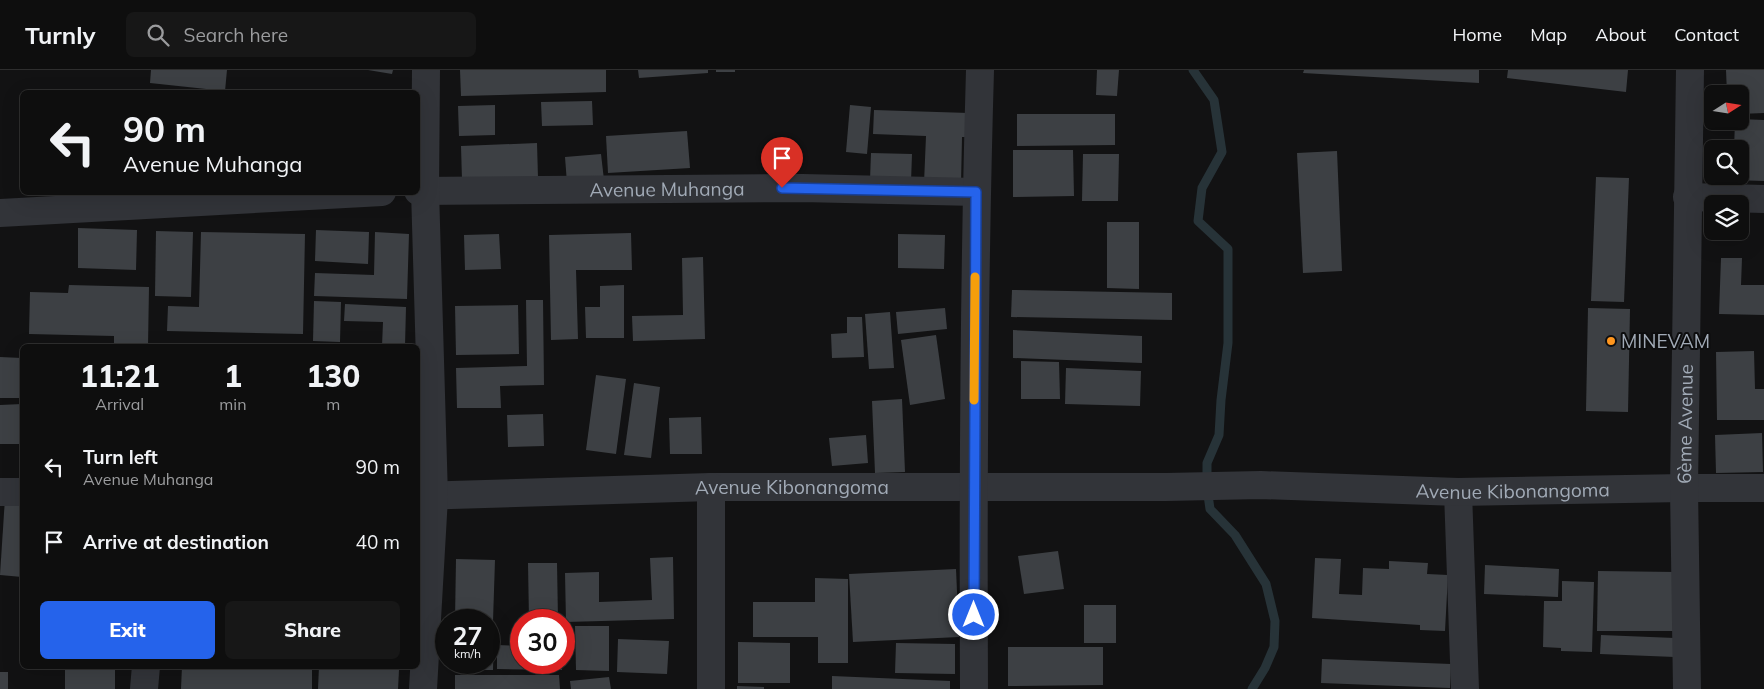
<!DOCTYPE html>
<html lang="en">
<head>
<meta charset="utf-8">
<style>
  body { margin:0; font-family:Mulish,sans-serif; background:#171717; color:#f1f3f6; height:100vh; display:flex; flex-direction:column; font-size:19px; white-space:nowrap }
  * { box-sizing:border-box; margin:0 }
  p { font-size:16px; color:#9b9c9e }
  .icon { flex:none; width:28px; height:28px; fill:none; stroke:currentColor; stroke-width:2; stroke-linecap:round; stroke-linejoin:round }
  .map { position:relative; flex:1; overflow:hidden }
  .panel { position:absolute; left:20px; top:274px; width:400px; height:325px; display:flex; flex-direction:column; background:#0e0e0e; border-radius:8px; box-shadow:0 5px 20px #0002,0 0 0 1px #2e2e2e }
  .panel>* { flex:none }
  .hud { position:absolute; left:20px; top:20px; width:400px; height:105px; border-radius:8px; box-shadow:0 5px 20px #0002,0 0 0 1px #2e2e2e; background:#0e0e0e; color:#f1f3f6; overflow:hidden }
  .needle { width:32px; rotate:78deg }
  .fabs { position:absolute; left:1704px; top:15px; display:grid; gap:10px }
  .fabs a { display:grid; place-items:center; width:45px; height:45px; border-radius:8px; background:#0e0e0e; box-shadow:0 5px 20px #0002,0 0 0 1px #2e2e2e; font-size:25px }
  .speed { position:absolute; left:435px; top:539px; display:flex; gap:10px; font-size:25px; font-weight:700; text-align:center }
  .speed>* { display:grid; place-content:center; width:65px; height:65px; border-radius:50%; background:#0e0e0e; box-shadow:0 5px 20px #0002,0 0 0 1px #2e2e2e; line-height:1 }
  .speed small { font-size:12px; font-weight:400 }
  .speed .limit { border:8px solid #d22; background:#fff; color:#111 }
  .pin { position:absolute; display:grid; place-items:center; width:42px; height:42px; color:#fff; margin:-51px -21px; border-radius:50% 50% 50% 0; rotate:-45deg; box-shadow:0 0 5px #0007 }
  .pin .icon { rotate:45deg }
  .me { position:absolute; width:55px; margin:-28px; rotate:0deg; stroke-linejoin:round; filter:drop-shadow(0 0 4px #0008) }
  .turn { display:flex; align-items:center; gap:18px; height:105px; padding:0 20px; font-size:22px }
  .turn .icon { width:65px; height:65px; stroke-width:2.5 }
  .turn b { display:block; font-size:35px; line-height:42px }
  .eta { display:flex; justify-content:space-evenly; align-items:center; height:85px; text-align:center }
  .eta b { font-size:30px; font-weight:800; line-height:35px }
  .cta { display:flex; gap:10px; margin-top:auto; padding:10px 20px }
  .cta a { flex:1; height:58px; border-radius:8px; background:#2563eb; color:#fff; font-size:20px; font-weight:800; line-height:58px; text-align:center }
  .cta a+a { background:#171717; color:#f1f3f6 }
  ul { padding:0; list-style:none }
  li { display:flex; align-items:center; gap:15px; height:75px; padding:0 20px }
  li div { flex:1 }
  li b { display:block; font-size:19px }
  li em { font-style:normal }
  header { display:flex; align-items:center; gap:30px; box-sizing:border-box; height:70px; padding:0 25px; background:#0e0e0e; border-bottom:1px solid #2e2e2e }
  header strong { font-size:24px }
  nav { display:flex; gap:28px; margin-inline-start:auto; font-size:18px }
  .search { width:350px; height:45px; background:#171717; display:flex; align-items:center; gap:12px; box-sizing:border-box; padding:0 18px; border-radius:8px; color:#9b9c9e; font-size:19px }
  .map>svg:first-child { display:block }
  .lines { fill:none; stroke-linecap:round; stroke-linejoin:round }
  .stream { stroke:#273338; stroke-width:9 }
  .building { fill:#3d4044 }
  .minor { stroke:#323439; stroke-width:28 }
  .route-casing { stroke:#184099; stroke-width:12 }
  .route { stroke:#2563eb; stroke-width:9 }
  .slow { stroke:#f59e0b; stroke-width:9 }
  .poi-dot { fill:#ff961e; stroke:#0d0d0e; stroke-width:2 }
  .labels { text-anchor:middle; dominant-baseline:central; stroke-width:4; stroke-linejoin:round; paint-order:stroke }
  .street-label { font-size:19px; fill:#a1aab6; stroke:#0d0d0e }
  .poi-label { font-size:19px; fill:#a1aab6; stroke:#0d0d0e; text-anchor:start }
</style>
</head>
<body>
<header>
<strong>Turnly</strong>
<div class="search"><svg class="icon" aria-label="search" viewBox="0 0 24 24"><circle cx="10" cy="10" r="6"/><path d="M15 15l6 6"/></svg>Search here</div>
<nav><a>Home</a><a>Map</a><a>About</a><a>Contact</a></nav>
</header>
<div class="map">
<svg width="1764" height="619" viewBox="0 0 1764 619">
  <rect width="100%" height="100%" fill="#121213"/>
  <g class="lines">
    <!-- stream -->
    <path class="stream" d="M1193,0L1214,30L1222,82L1202,118L1198,151L1228,179V273L1221,330L1219,365L1207,393V418L1210,439L1235,465L1266,514L1275,551L1274,577L1265,598L1252,619"/>
  </g>
  <!-- building -->
  <g class="building">
    <path d="M151,0H227L225,21L150,13Z"/>
    <path d="M368,0H393L392,4Z"/>
    <path d="M460,0H606V22L461,26Z"/>
    <path d="M638,0H708V3L639,8Z"/>
    <rect x="716" y="0" width="19" height="2"/>
    <path d="M1097,0H1119L1117,26L1096,25Z"/>
    <path d="M1304,0H1479V13L1303,3Z"/>
    <path d="M1508,0H1628L1626,22L1507,8Z"/>
    <path d="M1726,0H1764V43L1740,44V24H1727Z"/>
    <path d="M592,31L593,55L542,56L541,32Z"/>
    <path d="M495,35V65L459,66L458,36Z"/>
    <path d="M850,35L871,37L867,84L846,82Z"/>
    <path d="M874,40L969,43V67H962L961,114L924,113L926,66L873,64Z"/>
    <path d="M1017,44H1115V75L1017,76Z"/>
    <path d="M1740,49L1764,50V111L1733,110V106H1740V79H1734L1735,51H1740Z"/>
    <path d="M687,61L690,98L608,103L606,66Z"/>
    <path d="M537,73L538,108L462,110L461,76Z"/>
    <path d="M1013,80H1073L1074,126L1013,127Z"/>
    <path d="M1337,81L1342,201L1303,203L1297,83Z"/>
    <path d="M871,83L912,84L911,112L870,110Z"/>
    <path d="M601,84L604,110L567,113L565,87Z"/>
    <path d="M1083,84H1119L1118,131H1082Z"/>
    <path d="M1596,107L1629,108L1624,232L1591,231Z"/>
    <path d="M1107,152H1139V219L1107,218Z"/>
    <path d="M78,158L137,160L136,200L78,198Z"/>
    <path d="M316,160L369,162L368,194L315,191Z"/>
    <path d="M156,161L193,162L191,227L155,226Z"/>
    <path d="M201,162L305,164L303,264L167,261L168,236L199,237Z"/>
    <path d="M375,162L409,164L407,229L314,226L315,203L374,205Z"/>
    <path d="M631,163L632,200H576L578,269L551,270L549,165Z"/>
    <path d="M499,164L501,199L465,200L464,165Z"/>
    <path d="M898,164L945,165L944,199L898,198Z"/>
    <path d="M703,187L705,269L633,271L632,246L683,245L682,188Z"/>
    <path d="M1721,188H1742L1741,215H1764V245L1719,244Z"/>
    <path d="M69,215L149,217L148,276H114V266L29,264L30,222L68,223Z"/>
    <path d="M624,215V268H586L585,237H600V216Z"/>
    <path d="M1012,220L1172,223V250L1011,247Z"/>
    <path d="M526,230H543L544,315L500,316L501,338H457L456,298L527,296Z"/>
    <path d="M314,231L341,232L340,272L313,271Z"/>
    <path d="M345,234L406,237L405,276H382L383,252L344,251Z"/>
    <path d="M518,235L519,284L456,285L455,236Z"/>
    <path d="M945,238L947,259L898,264L896,242Z"/>
    <path d="M1588,238L1630,239L1628,342L1586,341Z"/>
    <path d="M890,242L894,298L869,299L865,244Z"/>
    <path d="M847,247H862L864,287L832,288L831,264L847,263Z"/>
    <path d="M1013,260L1142,266V293L1013,288Z"/>
    <path d="M936,265L945,329L910,335L901,270Z"/>
    <path d="M1754,281L1755,319H1764V350H1717L1716,282Z"/>
    <path d="M0,287L22,288V328H0Z"/>
    <path d="M1021,291L1059,292L1060,329H1021Z"/>
    <path d="M1066,298L1141,301L1140,336L1065,334Z"/>
    <path d="M596,305L626,309L616,384L586,380Z"/>
    <path d="M634,313L660,317L651,388L624,385Z"/>
    <path d="M902,329L905,402L875,403L872,331Z"/>
    <path d="M22,334V374H0V335Z"/>
    <path d="M543,344L544,376L508,377L507,345Z"/>
    <path d="M701,347L702,384H670L669,348Z"/>
    <path d="M1762,363L1763,402L1716,403L1715,365Z"/>
    <path d="M866,365L868,393L832,396L829,368Z"/>
    <path d="M5,428L22,430V507L0,505Z"/>
    <path d="M1058,481L1064,519L1024,524L1018,486Z"/>
    <path d="M673,487L674,549L566,552L565,503L599,502V532L652,530L650,488Z"/>
    <path d="M1315,488L1341,489L1339,524L1362,525L1363,498L1389,499V491L1428,493L1427,504L1448,505L1445,561L1420,560V555L1312,548Z"/>
    <path d="M456,489L495,490L493,551L455,550Z"/>
    <path d="M528,493H557L558,550H529Z"/>
    <path d="M1485,495L1559,499L1558,527L1484,524Z"/>
    <path d="M956,499L959,567L853,572L849,504Z"/>
    <path d="M1598,501L1676,502V561H1597Z"/>
    <path d="M815,508L848,509V593H818V567H753V532H815Z"/>
    <path d="M1562,511L1594,512L1592,582L1561,581V578L1543,577L1544,531H1562Z"/>
    <rect x="1084" y="535" width="32" height="38"/>
    <rect x="20" y="554" width="2" height="40"/>
    <path d="M575,556H609V601L576,600Z"/>
    <path d="M489,558H494L493,600H452V592H489Z"/>
    <path d="M1601,565L1675,568V587L1600,584Z"/>
    <path d="M618,569L669,571L667,604L617,602Z"/>
    <path d="M738,572L790,573V613H738Z"/>
    <path d="M896,573L955,574V604L895,603Z"/>
    <path d="M497,575L521,576V592H562V600L497,599Z"/>
    <path d="M1008,577H1103V615L1008,616Z"/>
    <path d="M1322,589L1451,594L1450,618L1321,613Z"/>
    <path d="M182,596H312V619H181Z"/>
    <path d="M319,596L399,600L398,619H318Z"/>
    <path d="M65,599L115,600V619H65Z"/>
    <rect x="0" y="602" width="8" height="17"/>
    <path d="M455,605H559L560,619H455Z"/>
    <path d="M832,606L950,611V619H832Z"/>
    <path d="M609,607L611,619H571L570,611Z"/>
    <path d="M737,616L764,617V619H737Z"/>
  </g>
  <g class="lines">
    <!-- minor -->
    <g class="minor">
      <path id="s1" d="M418,121L802,118L976,122"/>
      <path d="M1687,127L1764,129"/>
      <path d="M0,143L382,122"/>
      <path d="M0,422H22"/>
      <path d="M1458,422L1465,619"/>
      <path id="s2" d="M418,426L711,417H1166L1261,415L1458,422L1684,418H1764"/>
      <path d="M144,619L146,596"/>
      <path d="M423,619L434,427L425,120L426,0"/>
      <path d="M711,619V417"/>
      <path d="M974,619C973,413 974,206 980,0"/>
      <path id="s3" d="M1687,619L1684,418L1690,0"/>
    </g>
  </g>
  <g class="lines">
    <!-- route casing -->
    <g class="route-casing">
      <path id="route" d="M782,118L976,122L974,545"/>
    </g>
    <!-- route -->
    <use href="#route" class="route"/>
    <!-- slow -->
    <path class="slow" d="M974,330L975,207"/>
  </g>
  <!-- markers -->
  <circle class="poi-dot" cx="1611" cy="271" r="5"/>
  <g class="labels">
    <!-- street labels -->
    <g class="street-label">
      <text stroke="none"><textPath href="#s1" startOffset="249">Avenue Muhanga</textPath></text>
      <text stroke="none"><textPath href="#s3" startOffset="265">6ème Avenue</textPath></text>
      <text stroke="none"><textPath href="#s2" startOffset="374">Avenue Kibonangoma</textPath></text>
      <text stroke="none"><textPath href="#s2" startOffset="1095">Avenue Kibonangoma</textPath></text>
    </g>
    <!-- poi labels -->
    <g class="poi-label">
      <text x="1621" y="271">MINEVAM</text>
    </g>
  </g>
</svg>
<div class="fabs">
<a><svg class="needle" viewBox="-14 -14 28 28"><path d="M0-13l5 13h-10z" fill="#e53935"/><path d="M0 13l5-13h-10z" fill="#9b9c9e"/></svg></a>
<a><svg class="icon" aria-label="search" viewBox="0 0 24 24"><circle cx="10" cy="10" r="6"/><path d="M15 15l6 6"/></svg></a>
<a><svg class="icon" aria-label="layers" viewBox="0 0 24 24"><path d="M12 4l9 5-9 5-9-5zM3 14l9 5 9-5"/></svg></a>
</div>
<div class="speed"><div>27<small>km/h</small></div><div class="limit">30</div></div>
<div class="pin" style="left:782px;top:118px;background:#d93025"><svg class="icon" aria-label="arrive" viewBox="0 0 24 24"><path d="M6 21V4h12l-3 4 3 4H6"/></svg></div>
<svg class="me" style="left:974px;top:545px" viewBox="-20 -20 40 40"><circle r="17" fill="#2563eb" stroke="#fff" stroke-width="3"/><path d="M0-11L8 9 0 5-8 9z" fill="#fff"/></svg>
<div class="hud">
<div class="turn"><svg class="icon" aria-label="left" viewBox="0 0 24 24"><path d="M17 20v-9H6M10 6l-5 5 5 5"/></svg><div><b>90 m</b>Avenue Muhanga</div></div>
</div>
<section class="panel">
<div class="eta">
<div><b>11:21</b><p>Arrival</p></div>
<div><b>1</b><p>min</p></div>
<div><b>130</b><p>m</p></div>
</div>
<ul>
<li><svg class="icon" aria-label="left" viewBox="0 0 24 24"><path d="M17 20v-9H6M10 6l-5 5 5 5"/></svg><div><b>Turn left</b><p>Avenue Muhanga</p></div><em>90 m</em></li>
<li><svg class="icon" aria-label="arrive" viewBox="0 0 24 24"><path d="M6 21V4h12l-3 4 3 4H6"/></svg><div><b>Arrive at destination</b></div><em>40 m</em></li>
</ul>
<div class="cta"><a>Exit</a><a>Share</a></div>
</section>
</div>
</body>
</html>
